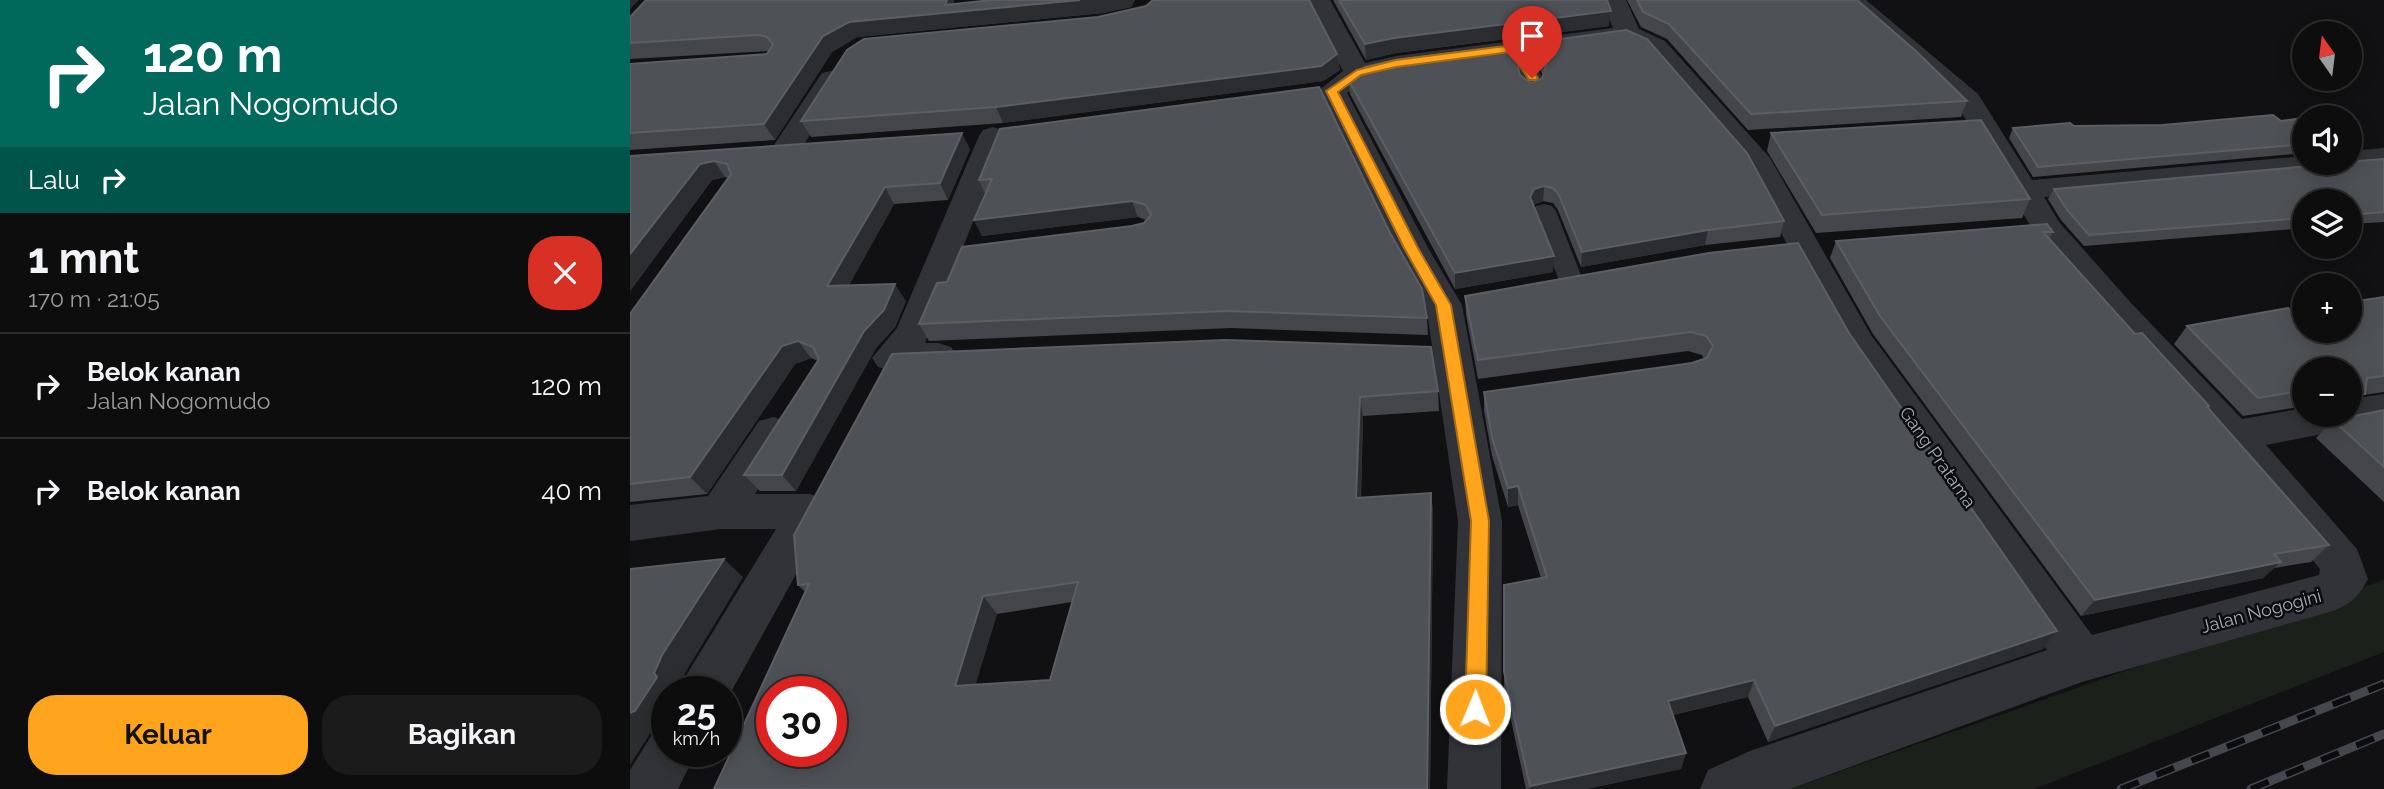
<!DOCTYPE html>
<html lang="id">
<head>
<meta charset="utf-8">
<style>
  body { margin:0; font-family:Raleway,sans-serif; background:#1b1b1c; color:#f1f3f6; height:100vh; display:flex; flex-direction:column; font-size:26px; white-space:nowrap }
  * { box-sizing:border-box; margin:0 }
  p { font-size:23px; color:#9a9c9e }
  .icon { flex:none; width:38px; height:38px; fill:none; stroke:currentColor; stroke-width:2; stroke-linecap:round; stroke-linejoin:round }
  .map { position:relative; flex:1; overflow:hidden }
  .drawer { display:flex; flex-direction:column; background:#0d0d0e; width:630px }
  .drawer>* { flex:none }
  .hud { background:#00695c; color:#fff; overflow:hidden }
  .needle { width:46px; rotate:346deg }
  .controls { position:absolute; left:1662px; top:21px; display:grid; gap:14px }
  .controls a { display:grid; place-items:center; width:70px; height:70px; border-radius:50%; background:#0d0d0e; box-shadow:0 4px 18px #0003,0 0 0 2px #2d2d2e; font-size:35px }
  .speed { position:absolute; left:21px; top:676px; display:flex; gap:14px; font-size:35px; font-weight:700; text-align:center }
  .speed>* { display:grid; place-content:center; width:91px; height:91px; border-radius:50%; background:#0d0d0e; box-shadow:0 4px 18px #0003,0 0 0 2px #2d2d2e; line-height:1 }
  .speed small { font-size:18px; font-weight:400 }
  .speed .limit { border:10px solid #d22; background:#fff; color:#111 }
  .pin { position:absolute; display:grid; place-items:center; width:60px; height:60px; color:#fff; margin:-72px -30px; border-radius:50% 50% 50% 0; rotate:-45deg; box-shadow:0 0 7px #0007 }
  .pin .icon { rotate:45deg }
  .me { position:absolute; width:77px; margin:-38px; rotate:1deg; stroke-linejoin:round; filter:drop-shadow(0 0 5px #0008) }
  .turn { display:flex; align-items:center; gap:24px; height:147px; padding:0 28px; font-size:32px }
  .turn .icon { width:91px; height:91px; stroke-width:2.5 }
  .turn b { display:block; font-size:49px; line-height:60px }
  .then { display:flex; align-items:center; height:66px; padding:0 28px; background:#0003; gap:14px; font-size:26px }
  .round { display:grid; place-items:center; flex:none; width:74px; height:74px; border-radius:28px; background:#1b1b1c }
  .headline { display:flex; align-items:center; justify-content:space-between; height:119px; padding:0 28px }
  h1 { font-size:42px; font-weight:700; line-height:52px }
  .action { display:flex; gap:14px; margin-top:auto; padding:14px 28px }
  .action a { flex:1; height:80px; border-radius:28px; background:#ffa51d; color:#111; font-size:28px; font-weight:700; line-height:80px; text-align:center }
  .action a+a { background:#1b1b1c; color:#f1f3f6 }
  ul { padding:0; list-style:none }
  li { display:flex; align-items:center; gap:21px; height:105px; padding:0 28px; border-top:2px solid #2d2d2e }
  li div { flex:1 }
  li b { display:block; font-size:26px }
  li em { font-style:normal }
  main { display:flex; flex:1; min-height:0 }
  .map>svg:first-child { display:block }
  .green { fill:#19211a }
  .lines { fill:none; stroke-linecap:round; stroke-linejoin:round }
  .lane { fill:#323338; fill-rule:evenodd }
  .street { fill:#323338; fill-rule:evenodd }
  .rail-casing { stroke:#45474e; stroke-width:9 }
  .rail { stroke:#0c0c0e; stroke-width:6; stroke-dasharray:19; stroke-linecap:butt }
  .wall { fill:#44464b; fill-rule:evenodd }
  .shaded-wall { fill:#2b2d30 }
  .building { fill:#4e5156; stroke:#5b5f65; stroke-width:2; fill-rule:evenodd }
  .route { fill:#ffa51d; stroke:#a66b13; stroke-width:2 }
  .labels { text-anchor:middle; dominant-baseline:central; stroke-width:5; stroke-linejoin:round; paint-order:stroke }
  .street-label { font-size:18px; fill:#a1a9b5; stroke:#0c0c0e }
</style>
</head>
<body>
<main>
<section class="drawer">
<div class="hud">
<div class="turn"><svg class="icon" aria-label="right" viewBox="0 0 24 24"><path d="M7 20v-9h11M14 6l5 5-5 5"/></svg><div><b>120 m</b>Jalan Nogomudo</div></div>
<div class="then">Lalu<svg class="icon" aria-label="right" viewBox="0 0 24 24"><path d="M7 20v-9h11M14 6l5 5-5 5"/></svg></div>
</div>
<div class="headline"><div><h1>1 mnt</h1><p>170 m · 21:05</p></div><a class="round" style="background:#d93025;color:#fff"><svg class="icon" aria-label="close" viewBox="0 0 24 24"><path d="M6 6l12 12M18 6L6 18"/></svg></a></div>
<ul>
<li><svg class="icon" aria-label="right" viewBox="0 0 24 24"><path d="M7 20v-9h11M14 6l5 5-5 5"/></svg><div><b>Belok kanan</b><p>Jalan Nogomudo</p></div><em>120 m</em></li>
<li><svg class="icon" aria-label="right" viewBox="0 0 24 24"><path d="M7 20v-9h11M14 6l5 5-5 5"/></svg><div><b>Belok kanan</b></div><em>40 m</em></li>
</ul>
<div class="action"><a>Keluar</a><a>Bagikan</a></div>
</section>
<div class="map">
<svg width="1754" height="789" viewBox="0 0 1754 789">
  <rect width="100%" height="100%" fill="#111113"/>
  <!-- green -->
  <path class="green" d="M1754,580V652L1404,789H1160Z"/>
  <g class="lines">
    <!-- lane -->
    <g class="lane">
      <path d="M883,42L890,44L913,78L909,93L902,95L892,89L890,82L893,78L874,48Z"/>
      <path d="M914,204L922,206L926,211L954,283L951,289L942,291L933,289L930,283L902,211L906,206Z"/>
    </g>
    <!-- street -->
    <g class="street">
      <path d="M676,0H700L735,63L766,56L983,28L972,0H996L1009,29L1035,41L1140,158L1241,335L1462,635L1689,575L1690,569L1590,447L1476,320L1406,235L1327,105L1210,0H1236L1348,94L1402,180L1675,156V163H1720V151L1754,148V166L1720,169L1708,164L1704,169L1693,172L1414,197L1429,222L1502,304L1612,419L1675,408V415H1720V399L1754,394V422L1636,445L1727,549L1738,579C1729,596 1721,604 1703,611L1452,682L1160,789H1070L1078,770L1120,751L1417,650L1214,351L1116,167L1017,51L995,42L766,72L736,79L717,93L798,248L832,305L872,521L871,789H817L828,521L796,305L764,248L688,91L713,71Z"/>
      <path d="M201,71L210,73L214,79L170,151L165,157L155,160L145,157L140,151L192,73Z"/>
      <path d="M363,127L373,130L377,136L295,343H308L321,347L327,356L321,365C299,372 270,374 248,367L242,358L267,328L349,136L353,130Z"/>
      <path d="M143,417L157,421L163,432L125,494H180L195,499L201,511L96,701V691H50L57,674L146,529H91L0,541V505L78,496L129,421Z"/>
      <path d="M37,727V751H67L48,789H0V770L23,733Z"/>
    </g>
    <!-- rail casing -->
    <g class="rail-casing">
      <g id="rail">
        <path d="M1491,789L1754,684"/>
        <path d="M1621,789L1754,734"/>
      </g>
    </g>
    <!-- rail -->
    <use href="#rail" class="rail"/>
  </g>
  <!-- wall -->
  <g class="wall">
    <path d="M16,0H324V4L362,0H505L501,7L473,13L227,37L202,52L145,140L0,150V64L137,54L139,51L0,59V17Z"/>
    <path d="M703,0H977L979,26L766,53L736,60Z"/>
    <path d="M997,0H1227L1337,101L1331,117L1118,130L1037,39L1011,27Z"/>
    <path d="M516,6L707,54L710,70L693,81L373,123L181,137L171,121L468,17Z"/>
    <path d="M902,43L1154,221L1150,237L1075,245L951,267L928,210L923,203L913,201L903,205L923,272L825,289L720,94L718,79L890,63V75L901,83L912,79L913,75L902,57Z"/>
    <path d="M1675,118V153L1403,177L1379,138L1383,128L1533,125L1651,121Z"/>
    <path d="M370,129L797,318L798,335L601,328L299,341L289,324L317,282L514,223L516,220L508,217L352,236L344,220L355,194L349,180Z"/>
    <path d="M1141,133L1400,199L1392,218L1186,233L1137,151Z"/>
    <path d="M340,149L318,200L264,204L219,285L276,301L265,327L246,348L166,491H130L114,475L188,361L181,358L165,364L77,494L0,502V314L98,178L95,177L82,180L0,291V156Z"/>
    <path d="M1754,159V222L1720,224V201H1675V228L1454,246L1431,220L1418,199L1424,189Z"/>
    <path d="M1423,232L1419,239L1505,334L1579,406L1578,408L1699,545L1681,562L1644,568L1633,578L1451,616L1243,334L1200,258L1206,241Z"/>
    <path d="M835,296L1219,333L1413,649L1138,742L1118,697L1043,715L1056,753L1051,769L956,789H896L874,688V585L911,578L888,505L878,507L862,456L854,411V392L1062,363L1074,359L1072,355L1058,351L848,379L836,315Z"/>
    <path d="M1754,297V392L1734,395L1720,409V369H1675V406L1613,416L1544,344L1557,326Z"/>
    <path d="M262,354L808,391L809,411L733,416L731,498L801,493L803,512L800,789H84L176,593L168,585ZM442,602L420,680L345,685L367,614Z"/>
    <path d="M1754,410V502L1686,438L1703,420Z"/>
  </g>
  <!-- shaded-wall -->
  <g class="shaded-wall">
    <path d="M0,0H9L0,9Z"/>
    <path d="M317,0H324V12L450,0H505L501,7L473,13L227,37L202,52L145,140L134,124L193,36L219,22Z"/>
    <path d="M981,11L979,26L766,53L736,60L735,44L764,38Z"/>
    <path d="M707,54L710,70L693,81L373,123L366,107Z"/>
    <path d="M332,133L340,149L318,200L310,183Z"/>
    <path d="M84,161L95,177L82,180L0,291V254L70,164Z"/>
    <path d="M914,186L913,201L904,204L900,212V197L904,189Z"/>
    <path d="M255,187L264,204L209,303L197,286Z"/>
    <path d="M502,201L508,217L352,236L344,220Z"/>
    <path d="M1078,230L1075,245L951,267L952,252Z"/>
    <path d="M924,256L923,272L825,289V273Z"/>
    <path d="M265,284L276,301L265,327L246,348L166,491L152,475L234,331Z"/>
    <path d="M168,341L181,358L165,364L77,494L60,477L152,346Z"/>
    <path d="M730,397L733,416L730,517L726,498Z"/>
    <path d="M888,486V505L878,507V488Z"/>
    <path d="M801,493L803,512L800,789H797Z"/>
    <path d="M94,559L113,577L55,673L48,690V691H37V716L30,727L21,732L0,765V713L24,673L32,655Z"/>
    <path d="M1651,562L1633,578L1451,616L1465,600Z"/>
    <path d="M353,596L367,614L340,703L325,686Z"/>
    <path d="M1427,631L1413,649L1138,742L1145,726Z"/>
    <path d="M1124,680L1118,697L1034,717L1038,701Z"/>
    <path d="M1056,753L1051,769L956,789H899L900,786Z"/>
  </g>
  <!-- building -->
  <g class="building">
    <path d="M16,0H317L315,5L362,0H450L219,22L193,36L134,124L0,133V64L137,54L143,44L137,37L128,35L0,43V17Z"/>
    <path d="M523,0H679L707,54L691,66L366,107L171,121L217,50L234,39L468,17L516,6Z"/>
    <path d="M709,0H977L981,11L764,38L735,44Z"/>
    <path d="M1007,0H1227L1287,52L1337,101L1121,114L1039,24L1013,12Z"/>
    <path d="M996,30L1017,39L1117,153L1154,221L1078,230L952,252L929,195L923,188L914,186L904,189L900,197L924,256L825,273L718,79L735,67L765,60L878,46L890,63L888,68L890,75L901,83L912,79L916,64L902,43Z"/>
    <path d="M689,87L760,233L792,289L797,318L596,311L289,324L307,283L317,282L332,247L502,226L514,223L521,215L516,205L502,201L344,220L362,179L349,180L370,129Z"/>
    <path d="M1643,115L1651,121L1675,118V144L1408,167L1383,128L1440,123L1444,126L1533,125Z"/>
    <path d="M1351,120L1400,199L1192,215L1141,133Z"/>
    <path d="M332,133L310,183L255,187L197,286L265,284L254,310L234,331L152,475H114L189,359L183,347L168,341L152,346L60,477L0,484V314L101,174L97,164L84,161L70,164L0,254V156Z"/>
    <path d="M1720,134L1727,138L1725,150H1720Z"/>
    <path d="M1720,158L1728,161L1754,159V212L1720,215V201H1675V218L1459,235L1437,210L1424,189L1701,164L1706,163H1720Z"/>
    <path d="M1417,224L1423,232H1413L1505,334L1512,333L1579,406L1577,407L1699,545L1644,554L1651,562L1465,600L1250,316L1206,241Z"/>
    <path d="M1168,243L1219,333L1427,631L1145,726L1124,680L1038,701L1056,753L900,786L874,672V585L917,577L888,486L878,488L862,437L854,392L1062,363L1077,358L1083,346L1076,336L1061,332L848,360L835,296L1079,253Z"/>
    <path d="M1754,297V376L1737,378L1735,394H1720V369H1675V390L1628,398L1557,326L1658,308L1661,311L1675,309V331H1720V302Z"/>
    <path d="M595,340L801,347L808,391L730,397L726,498L801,493L797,789H84L179,584L168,585L164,535L262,354ZM448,582L420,680L325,686L353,596ZM142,691H201V751H142Z"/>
    <path d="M1754,410V467L1703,420Z"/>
    <path d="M94,559L32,655L24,673L27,677L5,711L0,713V569Z"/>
  </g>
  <!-- route -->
  <path class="route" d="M883,45L887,46L908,78L906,80H899L880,52L766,67L731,75L708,92L788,248L821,305L859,521L856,709L853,716L845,719L838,716L835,709L841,521L806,305L774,248L696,91L727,70L766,60Z"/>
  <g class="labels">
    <!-- street labels -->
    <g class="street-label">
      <text transform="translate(1308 457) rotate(55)">Gang Pratama</text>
      <text transform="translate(1631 611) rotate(-15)">Jalan Nogogini</text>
    </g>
  </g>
</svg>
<div class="controls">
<a><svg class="needle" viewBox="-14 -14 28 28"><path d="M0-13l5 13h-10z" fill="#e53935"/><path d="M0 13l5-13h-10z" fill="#9a9c9e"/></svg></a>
<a><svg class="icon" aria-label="sound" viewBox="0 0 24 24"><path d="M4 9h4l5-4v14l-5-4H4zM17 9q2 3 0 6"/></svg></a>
<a><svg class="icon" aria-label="layers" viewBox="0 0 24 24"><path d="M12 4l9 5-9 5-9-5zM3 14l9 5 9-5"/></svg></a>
<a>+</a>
<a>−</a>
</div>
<div class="speed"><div>25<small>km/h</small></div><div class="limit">30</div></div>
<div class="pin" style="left:902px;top:78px;background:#d93025"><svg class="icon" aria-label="arrive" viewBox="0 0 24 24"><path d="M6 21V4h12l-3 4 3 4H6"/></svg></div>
<svg class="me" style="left:845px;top:709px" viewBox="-20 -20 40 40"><circle r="17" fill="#ffa51d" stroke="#fff" stroke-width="3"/><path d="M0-11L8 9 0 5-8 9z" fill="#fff"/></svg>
</div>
</main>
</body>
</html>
